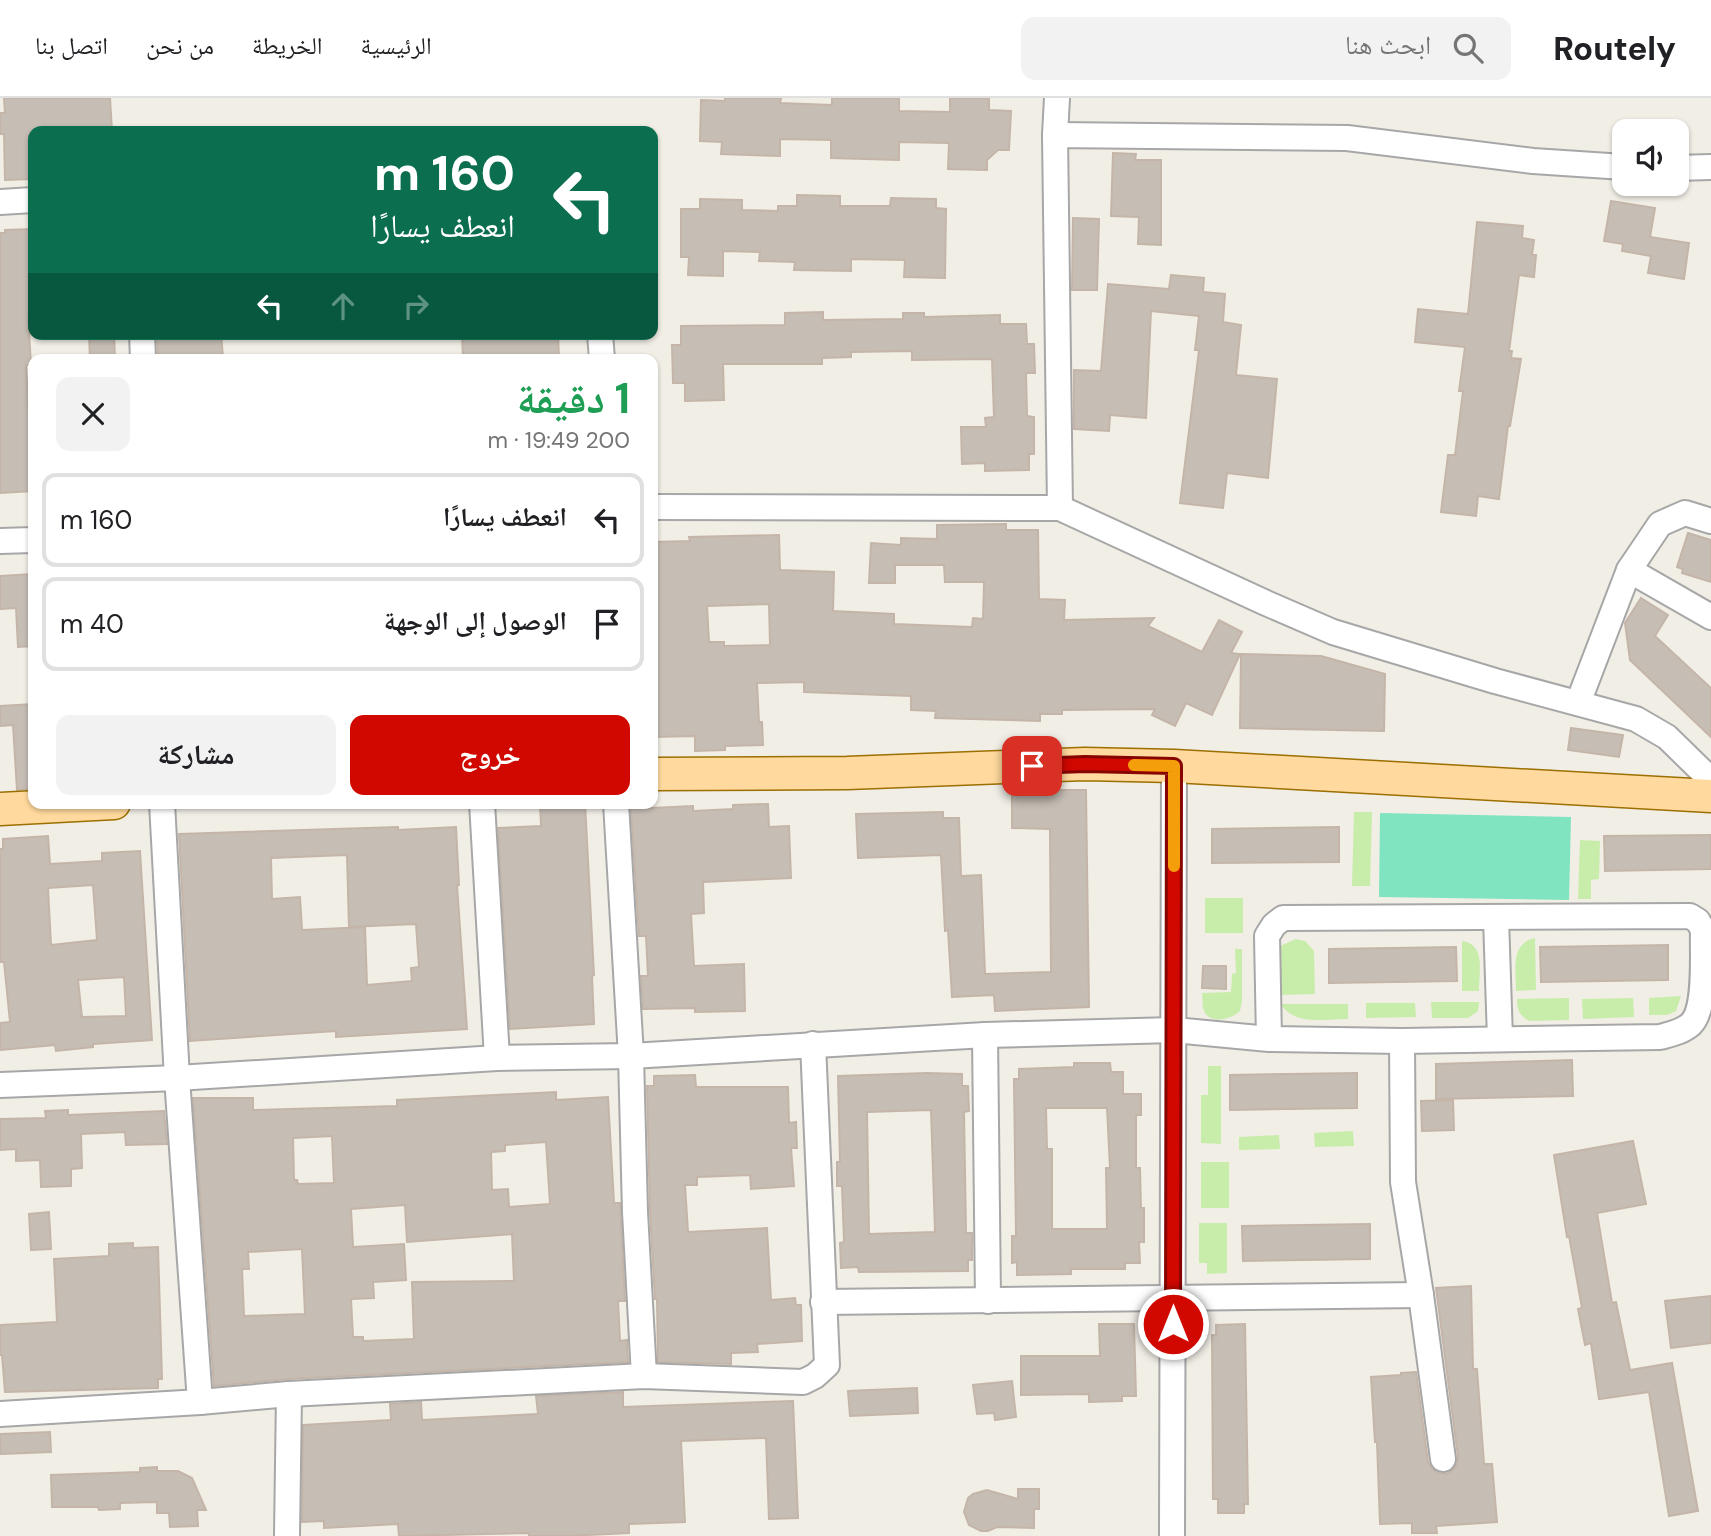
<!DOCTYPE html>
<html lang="ar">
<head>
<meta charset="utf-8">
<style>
  body { margin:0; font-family:"DM Sans","Noto Naskh Arabic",sans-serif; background:#f2f2f2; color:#202124; direction:rtl; height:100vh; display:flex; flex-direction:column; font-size:26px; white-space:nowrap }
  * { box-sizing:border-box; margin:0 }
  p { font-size:23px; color:#757577 }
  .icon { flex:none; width:38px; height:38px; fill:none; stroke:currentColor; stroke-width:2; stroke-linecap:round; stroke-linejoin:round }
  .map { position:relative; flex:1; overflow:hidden; direction:ltr }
  .panel { position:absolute; left:28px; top:256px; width:630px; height:455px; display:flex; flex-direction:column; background:#fff; border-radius:14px; box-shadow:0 2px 5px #0004; direction:rtl }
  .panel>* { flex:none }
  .guide { position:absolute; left:28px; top:28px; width:630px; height:214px; border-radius:14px; box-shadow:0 2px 5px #0004; direction:rtl; background:#0b6e4f; color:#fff; overflow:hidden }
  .controls { position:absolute; left:1612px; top:21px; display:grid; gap:14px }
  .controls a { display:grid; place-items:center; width:77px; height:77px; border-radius:14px; background:#fff; box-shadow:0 2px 5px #0004; font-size:35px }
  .pin { position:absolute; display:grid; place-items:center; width:60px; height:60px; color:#fff; margin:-30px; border-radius:14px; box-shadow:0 4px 10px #0006 }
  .me { position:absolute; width:77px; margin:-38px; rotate:0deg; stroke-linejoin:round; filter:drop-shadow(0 0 5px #0008) }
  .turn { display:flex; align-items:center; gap:24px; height:147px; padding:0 28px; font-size:32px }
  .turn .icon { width:91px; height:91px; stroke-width:2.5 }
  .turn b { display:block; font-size:49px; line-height:60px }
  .lanes { display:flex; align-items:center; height:66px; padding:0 28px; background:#0003; justify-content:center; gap:35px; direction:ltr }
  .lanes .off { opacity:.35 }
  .round { display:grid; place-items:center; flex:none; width:74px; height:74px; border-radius:14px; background:#f2f2f2 }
  .headline { display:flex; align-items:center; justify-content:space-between; height:119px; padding:0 28px }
  h1 { font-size:42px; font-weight:700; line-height:52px; color:#1e9e55 }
  .button { display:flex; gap:14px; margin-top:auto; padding:14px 28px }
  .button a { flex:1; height:80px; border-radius:14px; background:#d00800; color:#fff; font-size:28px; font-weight:700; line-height:80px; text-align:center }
  .button a+a { background:#f2f2f2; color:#202124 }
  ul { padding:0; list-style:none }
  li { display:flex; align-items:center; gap:21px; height:94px; margin:0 14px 10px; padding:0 14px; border:4px solid #e0e0e0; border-radius:14px }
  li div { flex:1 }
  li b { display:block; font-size:26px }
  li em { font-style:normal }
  header { display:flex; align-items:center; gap:42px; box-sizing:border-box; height:98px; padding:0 35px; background:#fff; border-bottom:2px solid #e0e0e0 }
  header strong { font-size:33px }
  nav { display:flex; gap:38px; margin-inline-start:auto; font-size:24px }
  .search { width:490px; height:63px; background:#f2f2f2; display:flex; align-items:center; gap:18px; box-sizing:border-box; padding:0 24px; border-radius:14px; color:#757577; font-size:26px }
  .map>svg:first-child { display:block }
  .grass { fill:#c8edaa }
  .pitch { fill:#80e4c1 }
  .building { fill:#c6beb5; stroke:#c4b5a8; stroke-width:2; fill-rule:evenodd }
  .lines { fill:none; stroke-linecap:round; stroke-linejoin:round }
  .minor-casing { stroke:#a7a7a7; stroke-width:28 }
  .major-casing { stroke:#9c6f00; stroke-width:35 }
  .minor { stroke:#fff; stroke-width:24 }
  .major { stroke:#ffd99d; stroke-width:32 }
  .route-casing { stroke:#870500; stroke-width:18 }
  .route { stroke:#d00800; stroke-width:12 }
  .slow { stroke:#f59e0b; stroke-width:12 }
</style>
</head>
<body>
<header>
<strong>Routely</strong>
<div class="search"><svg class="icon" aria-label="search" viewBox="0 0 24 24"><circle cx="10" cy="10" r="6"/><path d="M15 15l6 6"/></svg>ابحث هنا</div>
<nav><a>الرئيسية</a><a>الخريطة</a><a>من نحن</a><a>اتصل بنا</a></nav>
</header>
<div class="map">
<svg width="1711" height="1438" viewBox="0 0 1711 1438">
  <rect width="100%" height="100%" fill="#f1eee6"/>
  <!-- grass -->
  <g class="grass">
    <path d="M1354,714H1372L1370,788H1352Z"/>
    <path d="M1580,742L1600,743L1599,781L1591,782V801H1578Z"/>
    <rect x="1205" y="800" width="38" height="35"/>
    <path d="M1535,840L1536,892L1516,893C1516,872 1510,845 1535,840Z"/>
    <path d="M1296,841L1305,843L1314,853L1315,896L1281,897L1280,848Z"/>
    <path d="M1462,843C1486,846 1479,874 1479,893H1462Z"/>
    <path d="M1235,851H1242V903L1240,913C1232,921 1210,927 1204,913C1202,908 1203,901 1202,895L1231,894L1232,876L1236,875Z"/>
    <path d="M1681,898L1676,913L1667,917H1649V900Z"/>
    <path d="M1569,900V922L1529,923C1519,917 1517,912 1517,901Z"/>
    <path d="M1633,900L1634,919L1583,921L1582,901Z"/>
    <path d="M1431,904H1479L1478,913L1468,920H1432Z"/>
    <path d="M1366,905H1415L1416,919L1366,920Z"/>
    <path d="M1281,906H1348V921C1325,921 1294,928 1281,906Z"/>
    <path d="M1208,968H1221V1046L1201,1045V997H1208Z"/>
    <path d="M1353,1033L1354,1048L1315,1049L1314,1035Z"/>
    <path d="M1279,1037L1280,1051L1239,1052V1039Z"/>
    <rect x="1201" y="1064" width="28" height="46"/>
    <path d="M1199,1125H1227V1175L1207,1176V1165H1199Z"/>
  </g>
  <!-- pitch -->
  <path class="pitch" d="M1380,715L1571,719L1569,802L1379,799Z"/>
  <!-- building -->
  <g class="building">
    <path d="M4,0H110L112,33H33V81L5,82L4,36H0V15H5Z"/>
    <path d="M725,0H781L780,5L832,7V0H899V13L950,14V0H989V12L1011,13L1009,52H998L987,62V72L948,71L949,45L899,44V62L831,60V42L780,41V58L721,56L722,44L700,43L701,2L725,3Z"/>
    <path d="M1113,55L1136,56L1135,62H1161V147L1138,146L1139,119L1111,118Z"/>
    <path d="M797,97L840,98V108H890L891,100L936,101V110L946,111L945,180L904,179L905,162L851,161V173L794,172L795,164L759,163L760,154L723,153V178L688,177L689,159H681V111H700V101L742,102V112L778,113V108H797Z"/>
    <path d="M1611,103L1655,110L1650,139L1689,145L1684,181L1648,175L1651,158L1622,153L1623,146L1604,143Z"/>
    <path d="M1073,120L1099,121L1097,192H1072Z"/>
    <path d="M1477,124L1523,128L1522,140L1534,142L1532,157H1536L1534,179L1519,177L1509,253H1512L1511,260L1521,261L1510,328H1508L1499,401L1478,398L1476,418L1441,414L1448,357H1455L1463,293H1459L1465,249L1415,244L1418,211L1468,216Z"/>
    <path d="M33,131V216L28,217L31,267H26L33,393L0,395V135H5V132Z"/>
    <path d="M1171,177L1204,180L1203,194L1225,196L1223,224L1241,227L1236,277L1277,281L1268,380L1227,375L1223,410L1180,405L1199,252H1195L1199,218L1151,213L1146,320L1110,317L1109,333L1074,331V272L1101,273L1108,186L1169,191Z"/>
    <path d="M823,214V222L903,221V215H924V219L1000,217V226H1026L1027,246H1034L1035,275H1026L1027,318L1034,319V356H1029V372L985,373V365L962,366L961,329H986L985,320L994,319L992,261L912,262V253L851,254V259L822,260V266H723L724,302L685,303V285H673L672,247H681V228L785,227V215Z"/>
    <path d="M114,236L115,261H90L89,237Z"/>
    <path d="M157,236H221L223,259L158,261Z"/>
    <path d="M462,236H558L559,261H463Z"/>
    <path d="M1006,426V432H1038L1039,501L1065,502L1064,522L1154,520L1148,528L1202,554L1219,522L1242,534L1231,555L1240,556L1212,617L1186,605L1175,628L1152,617L1155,611L1062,612V616H1040V623L935,620L936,613L911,612V598L804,594V584L757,585L759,624H762L763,647L725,648V652L695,653V638L653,639V444L690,443L689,439L779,437L780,472L834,474L833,513L894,516V526L972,529L973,520L983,521L984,484H945L944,467H895V485H869L871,445L901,447V440L937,441V427ZM769,506L770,547L724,548V544H709L707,508Z"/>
    <path d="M1688,435L1711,442V484L1682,475L1683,471L1677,469Z"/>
    <path d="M32,476L33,548L18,549L16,510L0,511V478Z"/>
    <path d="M1641,500L1668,517L1655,538L1711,590V639L1630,562L1625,525Z"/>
    <path d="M1241,556L1321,558L1385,576L1384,633L1240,630Z"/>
    <path d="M33,606V691L17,692L13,627L0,628V608Z"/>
    <path d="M1571,630L1623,637L1619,659L1568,652Z"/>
    <path d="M1012,692H1086L1089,909L995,913L994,897L952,899L948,832L945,833L941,757L858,760L856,716L943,714V720H959L961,778L981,777L985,876L1051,874L1050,731L1012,730Z"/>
    <path d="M540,705H585L594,877L592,878L594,926L510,931L498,730L541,728Z"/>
    <path d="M768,706L769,729L789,728L791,780L703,784L704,815L691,816L694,868L744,866L745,913L695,914V910L643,911L641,878H648L646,838H639L631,711L693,708V713L733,711V707Z"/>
    <path d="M398,729V732L456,729L459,787H457L467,931L336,939V933L190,943L179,736ZM347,757L349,829L416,826L419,869L411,870L412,883L367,887L365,829L302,832L300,799L272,801L271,760Z"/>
    <path d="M1339,729V764L1212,765V731Z"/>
    <path d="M1711,737V771L1605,773L1604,738Z"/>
    <path d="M48,738L50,766L102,763V755L140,753L152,942L93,946V949L56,953L55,947L0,952V925L10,924L4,864H0V751H3V741ZM93,787L97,842L51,847L48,790ZM124,879L126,918L82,919L78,882Z"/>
    <path d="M1668,847V882L1541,884L1540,849Z"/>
    <path d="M1456,849L1457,883L1329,885V851Z"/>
    <path d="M1203,868H1226V891L1202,890Z"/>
    <path d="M1572,962L1573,998L1436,1001V966Z"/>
    <path d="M1074,965H1110L1111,974H1123V996H1141V1017H1136V1070H1140L1141,1110H1144V1144H1139L1140,1165H1125V1171H1071V1176L1017,1177V1164L1012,1165V1138H1016L1014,981H1019V971L1074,969ZM1046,1010H1107L1110,1070H1106L1107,1131H1052V1051H1047Z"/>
    <path d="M927,975L962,976V988H968L969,1013L964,1014L966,1135H972V1162H968V1173L859,1174L858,1169L841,1170L840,1145L844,1144L842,1088H837V1064H840L838,978ZM931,1012L935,1134L869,1136L867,1014Z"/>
    <path d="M1357,975V1010L1230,1012V977Z"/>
    <path d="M695,977L696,989H788L789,1025L796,1024L797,1050H791L794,1088L751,1091L750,1077L697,1079V1087H685L688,1134L767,1130L771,1202L795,1200L796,1207H801L802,1243L757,1246L758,1254L731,1255V1266L658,1264L657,1201H655L650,1113L647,988H654V978Z"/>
    <path d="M556,994V1002L608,999L614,1105H620L625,1203H618L620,1243L627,1242L628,1264L288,1281L214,1288L193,1000H253V1012L397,1008V1002ZM332,1038L334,1085L298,1086L297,1082H294L293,1040ZM546,1044L550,1106L509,1109L508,1091L492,1092L491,1054L505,1053V1047ZM405,1107L407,1144L512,1136L514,1183L412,1184L414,1241L363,1243V1239H353L351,1201L374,1200L373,1184L406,1182L404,1146L353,1149L351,1111ZM302,1151L305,1216L244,1218L242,1171H249L248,1154Z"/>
    <path d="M1453,1002L1454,1032L1422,1033L1421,1003Z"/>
    <path d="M68,1012V1017L164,1013L167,1046L126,1047L125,1034L81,1036L82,1070L71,1071V1088L41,1089L40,1062L16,1063V1051L0,1052V1021L46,1020L45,1013Z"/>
    <path d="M1633,1043L1646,1106L1597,1115L1612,1205L1616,1204L1630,1272L1672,1265L1698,1413L1669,1418L1649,1294L1599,1301L1591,1245L1585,1247L1578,1211L1582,1210L1569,1138L1567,1139L1554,1057Z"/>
    <path d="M49,1114L51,1151L31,1152L29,1116Z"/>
    <path d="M1370,1126V1161L1243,1163L1242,1128Z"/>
    <path d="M133,1145V1150L158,1149L162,1281H158V1290L5,1294L2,1257H0V1227L57,1224L54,1161L109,1158V1146Z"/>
    <path d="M1471,1188L1473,1271H1477L1484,1366H1492L1497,1424L1436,1428L1437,1435H1412V1425L1380,1426L1377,1344H1375L1371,1279L1401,1277V1275L1416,1274L1428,1364L1432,1371L1438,1375L1446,1376L1453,1372L1457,1366L1458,1359L1436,1190Z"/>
    <path d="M1711,1198V1245L1671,1250L1665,1203Z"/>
    <path d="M1099,1226H1134L1136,1298H1122V1303L1089,1304V1296L1021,1297V1258H1100Z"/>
    <path d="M1245,1226L1248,1406H1244V1415H1218V1401H1213L1212,1237H1216V1227Z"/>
    <path d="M1012,1283L1016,1319L995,1322L994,1315L977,1316L973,1287Z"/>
    <path d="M917,1290L918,1315L850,1318L848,1293Z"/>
    <path d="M623,1294V1309L793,1303L798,1420L769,1421L766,1340L681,1343L685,1424L629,1426V1435L567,1438H529V1435L399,1438L398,1426L324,1430V1423L302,1424L303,1327L391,1322L390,1306L421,1304L422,1322L538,1316L536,1298Z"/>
    <path d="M50,1334L51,1354L0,1356V1336Z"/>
    <path d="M157,1369V1373H178L192,1380L206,1412H197L198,1428L170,1429L169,1415H157V1404L120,1405V1411L99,1412L98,1409H52L51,1377L140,1374V1370Z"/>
    <path d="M1018,1391H1039V1411H1034V1430L997,1429L988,1433H981L969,1427L964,1414L968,1400L973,1396L987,1392L1018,1401Z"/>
  </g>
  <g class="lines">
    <!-- minor casing -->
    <g class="minor-casing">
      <g id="minor">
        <path d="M1055,37L1057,0"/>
        <path d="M1676,70L1711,69"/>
        <path d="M0,104L33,102"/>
        <path d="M142,236L143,261"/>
        <path d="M600,236L602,261"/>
        <path d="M653,409L1060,410L1266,505L1333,534L1495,583L1636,621L1667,639L1711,682"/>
        <path d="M1060,410L1055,37L1347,40L1533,63L1624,69"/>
        <path d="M0,443L33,442"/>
        <path d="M1629,472L1711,519"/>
        <path d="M1578,605L1629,472L1660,426L1685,415L1711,423"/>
        <path d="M162,705L177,980L200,1304"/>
        <path d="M482,705L497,960"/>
        <path d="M616,705L631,958L635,1114L644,1278"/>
        <path d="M1496,820L1500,941"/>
        <path d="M985,937L988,1203"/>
        <path d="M1402,943L1403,1084L1421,1197L1443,1361"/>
        <path d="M0,987L177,980L497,960L631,958L985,937L1174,932L1269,941L1402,943L1660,939C1671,936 1682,934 1691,926C1707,910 1702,855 1703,832L1698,823L1690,818L1283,820L1274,827L1267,838L1269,941"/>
        <path d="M823,1204L1421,1197"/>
        <path d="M0,1316L200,1304L289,1296L644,1278L803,1284L815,1278L827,1267L813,946"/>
        <path d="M287,1438L289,1296"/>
        <path d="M1172,1438L1174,668"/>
      </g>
    </g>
    <!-- major casing -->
    <g class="major-casing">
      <g id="major">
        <path d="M653,676L847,675L1085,666L1174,668L1711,698"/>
        <path d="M0,711L114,705"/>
      </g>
    </g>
    <!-- minor -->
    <use href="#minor" class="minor"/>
    <!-- major -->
    <use href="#major" class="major"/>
  </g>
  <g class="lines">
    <!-- route casing -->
    <g class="route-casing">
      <path id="route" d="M1032,668L1085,666L1174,668L1173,1226"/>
    </g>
    <!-- route -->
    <use href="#route" class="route"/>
    <!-- slow -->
    <path class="slow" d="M1134,667L1174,668V768"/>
  </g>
</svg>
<div class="controls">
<a><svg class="icon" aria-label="sound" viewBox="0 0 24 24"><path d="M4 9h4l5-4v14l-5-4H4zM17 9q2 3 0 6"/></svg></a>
</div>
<div class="pin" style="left:1032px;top:668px;background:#d93025"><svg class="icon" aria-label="arrive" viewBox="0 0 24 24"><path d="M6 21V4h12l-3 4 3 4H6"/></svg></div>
<svg class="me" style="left:1173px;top:1226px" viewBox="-20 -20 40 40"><circle r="17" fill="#d00800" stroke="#fff" stroke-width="3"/><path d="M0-11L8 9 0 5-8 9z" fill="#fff"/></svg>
<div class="guide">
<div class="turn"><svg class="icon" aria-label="left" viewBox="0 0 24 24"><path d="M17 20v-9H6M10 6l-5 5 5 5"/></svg><div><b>160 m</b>انعطف يسارًا</div></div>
<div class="lanes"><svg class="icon" aria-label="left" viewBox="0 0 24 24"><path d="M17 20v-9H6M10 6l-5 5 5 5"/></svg><svg class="icon off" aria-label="ahead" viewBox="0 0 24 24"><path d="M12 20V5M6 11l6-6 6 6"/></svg><svg class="icon off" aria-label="right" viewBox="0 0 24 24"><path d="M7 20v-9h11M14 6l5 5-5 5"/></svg></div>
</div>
<section class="panel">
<div class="headline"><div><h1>1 دقيقة</h1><p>200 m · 19:49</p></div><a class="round"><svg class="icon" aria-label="close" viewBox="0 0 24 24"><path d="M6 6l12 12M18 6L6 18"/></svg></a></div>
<ul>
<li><svg class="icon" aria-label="left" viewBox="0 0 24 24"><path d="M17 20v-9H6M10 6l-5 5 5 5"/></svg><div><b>انعطف يسارًا</b></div><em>160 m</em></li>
<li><svg class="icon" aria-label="arrive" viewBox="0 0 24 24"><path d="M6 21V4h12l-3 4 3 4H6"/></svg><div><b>الوصول إلى الوجهة</b></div><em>40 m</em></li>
</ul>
<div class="button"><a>خروج</a><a>مشاركة</a></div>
</section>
</div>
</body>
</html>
